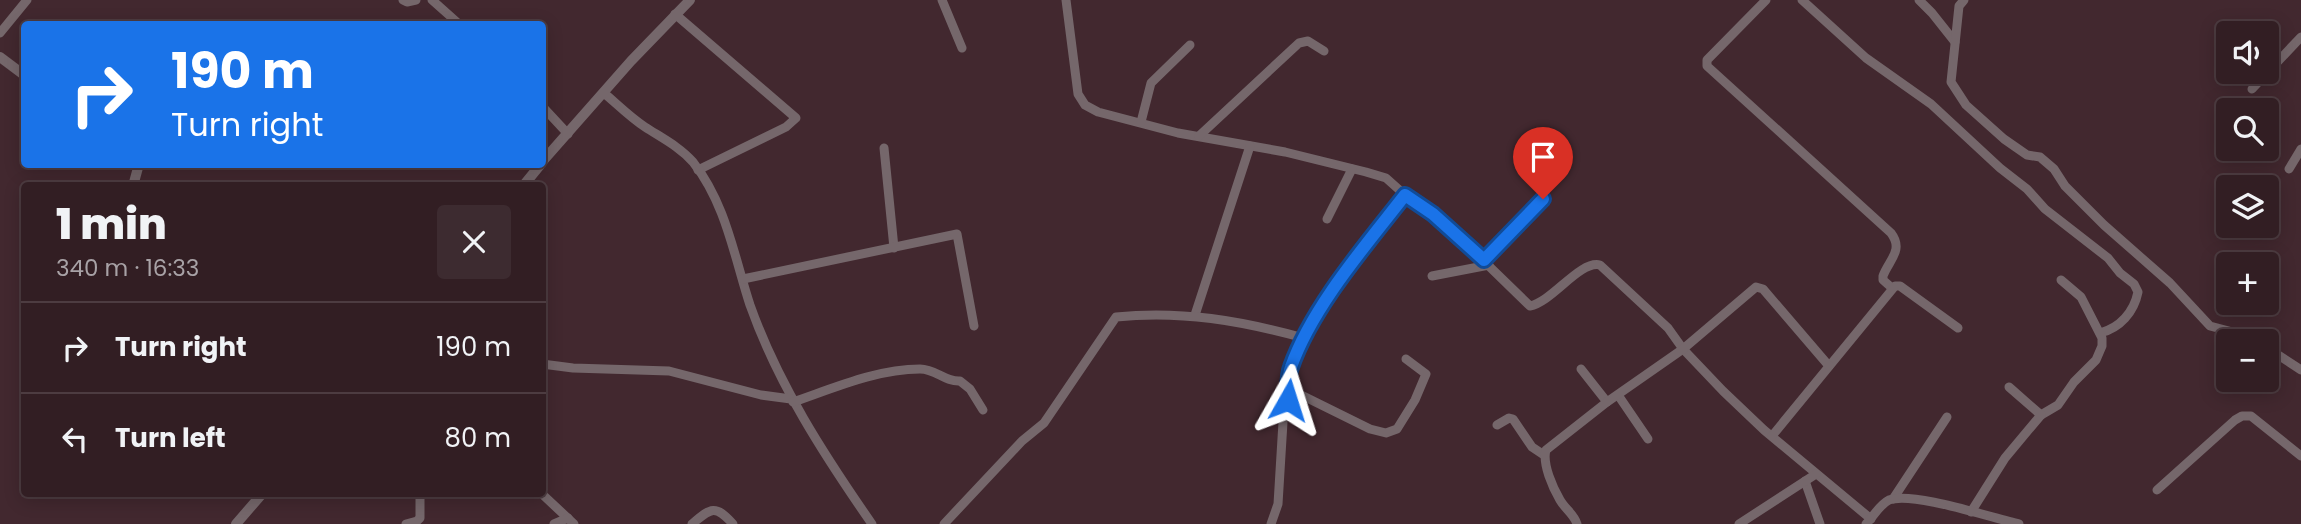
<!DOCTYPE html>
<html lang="en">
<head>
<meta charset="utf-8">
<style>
  body { margin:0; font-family:Poppins,sans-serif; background:#3d2b30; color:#f1f3f6; height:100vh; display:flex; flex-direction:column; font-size:26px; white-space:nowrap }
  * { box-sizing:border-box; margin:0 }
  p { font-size:23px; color:#a8a2a6 }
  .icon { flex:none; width:38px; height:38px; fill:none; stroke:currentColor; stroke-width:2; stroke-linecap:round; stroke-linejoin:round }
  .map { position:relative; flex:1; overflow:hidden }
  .details { position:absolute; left:21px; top:182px; width:525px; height:315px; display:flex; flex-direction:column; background:#321e23; border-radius:7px; box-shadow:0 4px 18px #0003,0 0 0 2px #4d3c41 }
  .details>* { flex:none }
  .top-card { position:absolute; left:21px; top:21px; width:525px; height:147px; border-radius:7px; box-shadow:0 4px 18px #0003,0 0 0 2px #4d3c41; background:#1a73e8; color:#fff; overflow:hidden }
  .controls { position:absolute; left:2216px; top:21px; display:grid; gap:14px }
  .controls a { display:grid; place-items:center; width:63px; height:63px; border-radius:7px; background:#321e23; box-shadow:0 4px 18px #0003,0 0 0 2px #4d3c41; font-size:35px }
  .pin { position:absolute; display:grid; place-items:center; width:60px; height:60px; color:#fff; margin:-72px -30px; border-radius:50% 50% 50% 0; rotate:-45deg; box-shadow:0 0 7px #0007 }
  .pin .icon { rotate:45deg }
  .me { position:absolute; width:77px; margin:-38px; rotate:6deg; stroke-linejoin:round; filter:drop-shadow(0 0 5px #0008) }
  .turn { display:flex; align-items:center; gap:24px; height:147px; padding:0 35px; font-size:32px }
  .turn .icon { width:91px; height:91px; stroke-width:2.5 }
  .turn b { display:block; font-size:49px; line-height:60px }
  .round { display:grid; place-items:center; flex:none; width:74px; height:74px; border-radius:7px; background:#3d2b30 }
  .headline { display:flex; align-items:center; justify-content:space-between; height:119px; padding:0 35px }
  h1 { font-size:42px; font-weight:800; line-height:52px }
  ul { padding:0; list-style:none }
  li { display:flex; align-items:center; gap:21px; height:91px; padding:0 35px; border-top:2px solid #4d3c41 }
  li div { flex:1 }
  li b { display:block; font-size:26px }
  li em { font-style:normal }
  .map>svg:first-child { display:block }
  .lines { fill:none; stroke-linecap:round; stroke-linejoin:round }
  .minor { stroke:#75676b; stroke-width:9 }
  .tertiary { stroke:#75676b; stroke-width:10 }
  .route-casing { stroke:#114b97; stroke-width:18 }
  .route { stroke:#1a73e8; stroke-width:12 }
</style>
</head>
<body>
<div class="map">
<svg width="2301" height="524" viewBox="0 0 2301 524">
  <rect width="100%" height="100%" fill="#42282f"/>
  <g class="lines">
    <!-- minor -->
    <g class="minor">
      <path d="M403,0L407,2L416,0"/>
      <path d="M432,0L459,24"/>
      <path d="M942,0L962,48"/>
      <path d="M1066,0L1078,94L1085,105L1098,112L1178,133L1285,152L1366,172L1386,178L1405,195L1357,256L1326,302L1304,338L1290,368L1283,422L1278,504L1271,524"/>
      <path d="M1766,0L1707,60V66L1891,233C1904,250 1889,260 1883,276V280L1892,288"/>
      <path d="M1802,0L1866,58L1931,104L2000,168L2027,189L2045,209L2108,258L2120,273L2134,284L2138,292C2134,312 2120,328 2100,333"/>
      <path d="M1919,0L1932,13L1955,42"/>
      <path d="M1964,0L1959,6L1951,82L1966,105L2004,139L2027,155L2040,157L2054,169L2065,186L2104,225L2170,283L2210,326L2240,334L2255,341"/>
      <path d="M675,14L796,118L786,127L698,170"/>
      <path d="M0,33L27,0"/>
      <path d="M2252,89L2301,37"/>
      <path d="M604,93C618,105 631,118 645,127C662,138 680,147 693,162C726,204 734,256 750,305C778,384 824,455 872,524"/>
      <path d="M542,106L568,134"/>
      <path d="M1141,122L1151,83L1190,45"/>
      <path d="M1199,136L1299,43L1308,41L1324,51"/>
      <path d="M884,148L894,248"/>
      <path d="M2289,169L2301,149"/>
      <path d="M1405,195L1433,214L1460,238L1530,306C1552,302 1580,260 1600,265L1668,328L1683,349L1723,391L1764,430L1871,519"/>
      <path d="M1327,219L1352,169"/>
      <path d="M1484,260L1543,199"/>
      <path d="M1432,276L1489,265"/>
      <path d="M743,279L957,234L974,326"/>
      <path d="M1195,315L1250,146"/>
      <path d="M2266,347L2301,370"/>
      <path d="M542,364L573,368L669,371L761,395L791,399"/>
      <path d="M1581,369L1607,402"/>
      <path d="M1289,389L1370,429L1386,433L1397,429L1415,400L1426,374L1406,359"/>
      <path d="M1618,395L1648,439"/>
      <path d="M793,402C834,388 877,369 920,369C936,369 945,382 960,381L970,389L983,410"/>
      <path d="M2041,415L2058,405L2074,382L2096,360L2102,346V338L2081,297L2061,280"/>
      <path d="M1497,425L1509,418L1513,419L1532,447L1544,455"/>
      <path d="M1772,436L1895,286H1900L1958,328"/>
      <path d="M1805,481L1820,524"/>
      <path d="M2157,490L2235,420L2242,416H2251L2301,456"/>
      <path d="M542,494L574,524"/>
      <path d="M1893,499L1947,417"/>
      <path d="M1971,512L2005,458L2041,415L2009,387"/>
      <path d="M406,524L417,521L420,518V494"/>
      <path d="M554,524L568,518"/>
      <path d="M692,524C711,508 715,504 733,524"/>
      <path d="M944,524L1022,441L1044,423L1116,317C1181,310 1242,321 1304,338"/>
      <path d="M1577,524C1574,514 1565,509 1560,500C1553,488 1542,464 1546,450L1607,402L1683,349L1756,287L1763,289L1829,366"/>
      <path d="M1739,524L1816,474"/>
      <path d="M1866,524C1874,516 1879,505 1889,500C1912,491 1992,518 2019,524"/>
    </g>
    <!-- tertiary -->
    <g class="tertiary">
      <path d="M0,57L24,75"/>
      <path d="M542,162L631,61L690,0"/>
      <path d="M133,186L139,164"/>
      <path d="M523,186L541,164"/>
      <path d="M236,524L262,494"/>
    </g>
  </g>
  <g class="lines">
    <!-- route casing -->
    <g class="route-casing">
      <path id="route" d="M1288,400C1289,390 1287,377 1291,367C1312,307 1366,245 1405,195L1433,214L1484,260L1543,199"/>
    </g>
    <!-- route -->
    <use href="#route" class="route"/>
  </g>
</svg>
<div class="controls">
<a><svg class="icon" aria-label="sound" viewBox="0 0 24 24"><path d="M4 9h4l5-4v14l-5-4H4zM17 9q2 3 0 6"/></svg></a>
<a><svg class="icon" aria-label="search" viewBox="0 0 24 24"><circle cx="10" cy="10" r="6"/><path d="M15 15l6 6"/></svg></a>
<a><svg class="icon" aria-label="layers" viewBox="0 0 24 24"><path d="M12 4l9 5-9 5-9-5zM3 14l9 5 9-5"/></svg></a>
<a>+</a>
<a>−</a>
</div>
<div class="pin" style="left:1543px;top:199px;background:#d93025"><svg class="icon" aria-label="arrive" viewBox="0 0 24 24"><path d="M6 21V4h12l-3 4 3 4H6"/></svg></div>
<svg class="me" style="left:1288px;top:400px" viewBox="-20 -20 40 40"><path d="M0-17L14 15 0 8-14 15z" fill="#1a73e8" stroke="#fff" stroke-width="4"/></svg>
<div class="top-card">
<div class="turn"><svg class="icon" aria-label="right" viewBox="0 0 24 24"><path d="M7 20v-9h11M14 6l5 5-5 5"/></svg><div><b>190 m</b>Turn right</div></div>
</div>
<section class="details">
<div class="headline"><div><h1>1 min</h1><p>340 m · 16:33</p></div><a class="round"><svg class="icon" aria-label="close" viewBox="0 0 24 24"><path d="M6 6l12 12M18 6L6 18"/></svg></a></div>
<ul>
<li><svg class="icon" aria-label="right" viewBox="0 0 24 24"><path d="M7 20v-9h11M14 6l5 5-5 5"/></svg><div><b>Turn right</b></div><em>190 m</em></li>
<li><svg class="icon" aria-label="left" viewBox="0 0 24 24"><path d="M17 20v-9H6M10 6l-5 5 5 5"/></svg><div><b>Turn left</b></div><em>80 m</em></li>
</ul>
</section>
</div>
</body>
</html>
